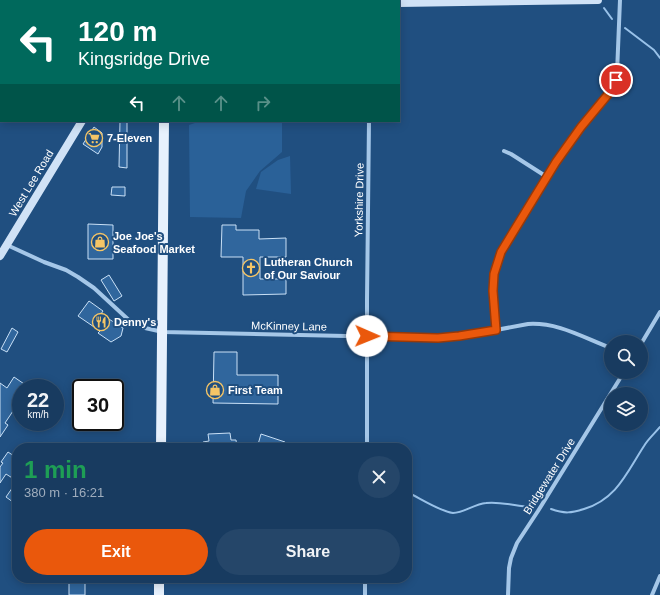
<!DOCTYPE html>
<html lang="en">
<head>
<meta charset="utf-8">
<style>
  body { margin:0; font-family:Arial,sans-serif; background:#254669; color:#f1f3f6; height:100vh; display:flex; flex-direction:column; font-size:15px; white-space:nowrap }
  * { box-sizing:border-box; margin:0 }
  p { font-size:13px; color:#9fadbd }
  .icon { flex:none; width:22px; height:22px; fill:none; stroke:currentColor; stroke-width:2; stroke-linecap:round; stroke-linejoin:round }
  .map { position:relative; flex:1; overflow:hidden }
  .side { position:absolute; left:12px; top:443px; width:400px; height:140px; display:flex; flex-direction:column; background:#183b60; border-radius:16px; box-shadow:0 2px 10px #0003,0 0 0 1px #365575 }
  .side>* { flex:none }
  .guide { position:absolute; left:0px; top:0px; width:400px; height:122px; box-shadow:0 2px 10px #0003,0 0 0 1px #365575; background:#00695c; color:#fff; overflow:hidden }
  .controls { position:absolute; left:604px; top:335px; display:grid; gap:8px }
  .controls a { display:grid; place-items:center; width:44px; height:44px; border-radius:50%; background:#183b60; box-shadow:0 2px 10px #0003,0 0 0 1px #365575; font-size:20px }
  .speed { position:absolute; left:12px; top:379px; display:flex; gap:8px; font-size:20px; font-weight:700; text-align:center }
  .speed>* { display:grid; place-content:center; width:52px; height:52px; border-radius:50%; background:#183b60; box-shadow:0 2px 10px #0003,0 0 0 1px #365575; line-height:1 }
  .speed small { font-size:10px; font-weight:400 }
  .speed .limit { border:2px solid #111; border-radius:6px; background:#fff; color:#111 }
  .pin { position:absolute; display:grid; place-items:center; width:34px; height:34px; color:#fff; margin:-17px; border:2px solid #fff; border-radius:50%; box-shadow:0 1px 4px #0007 }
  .me { position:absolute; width:44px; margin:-22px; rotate:91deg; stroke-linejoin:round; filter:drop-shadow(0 0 3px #0008) }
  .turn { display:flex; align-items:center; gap:14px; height:84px; padding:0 12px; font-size:18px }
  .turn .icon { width:52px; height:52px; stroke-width:2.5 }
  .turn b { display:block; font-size:28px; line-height:34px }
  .lanes { display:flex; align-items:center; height:38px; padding:0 12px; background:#0003; justify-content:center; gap:20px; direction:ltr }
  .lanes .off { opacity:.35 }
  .round { display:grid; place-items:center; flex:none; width:42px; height:42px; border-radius:21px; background:#254669 }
  .overview { display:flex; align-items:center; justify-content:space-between; height:68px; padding:0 12px }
  h1 { font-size:24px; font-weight:800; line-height:30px; color:#1e9e55 }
  .button { display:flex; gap:8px; margin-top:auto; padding:8px 12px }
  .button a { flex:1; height:46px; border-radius:24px; background:#ea580c; color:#fff; font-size:16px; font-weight:800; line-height:46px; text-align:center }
  .button a+a { background:#254669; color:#f1f3f6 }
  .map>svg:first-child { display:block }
  .green { fill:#2a6198 }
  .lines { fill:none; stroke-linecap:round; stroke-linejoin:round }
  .stream { stroke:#99c2e9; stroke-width:2 }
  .building { fill:#30669d; stroke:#c9e0f6 }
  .street { stroke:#a5c7e8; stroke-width:4 }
  .secondary { stroke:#d0e2f6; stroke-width:8 }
  .primary { stroke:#e7f1fd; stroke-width:10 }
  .route-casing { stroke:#983908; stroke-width:10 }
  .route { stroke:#ea580c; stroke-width:7 }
  .labels { text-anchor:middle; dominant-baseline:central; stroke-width:4; stroke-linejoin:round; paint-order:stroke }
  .poi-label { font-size:11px; font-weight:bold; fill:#fff; stroke:#204f80; text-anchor:start }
  .street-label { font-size:11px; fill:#fff; stroke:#204f80 }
</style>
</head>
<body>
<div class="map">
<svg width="660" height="595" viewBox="0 0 660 595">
  <rect width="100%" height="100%" fill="#204f80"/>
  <!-- green -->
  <g class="green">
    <path d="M201,121H282V152L260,171L246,191L241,218L190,217L189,125Z"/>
    <path d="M290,156L291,194L256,189L261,172L278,160Z"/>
  </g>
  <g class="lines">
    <!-- stream -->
    <g class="stream">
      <path d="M604,8L612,19"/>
      <path d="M625,28L654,50L660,58"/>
      <path d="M407,492C418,497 441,512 453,513C464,513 474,504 486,503C499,501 516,506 529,507"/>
      <path d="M551,509C565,514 571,513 584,509C617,499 627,472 644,446C648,439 655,433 660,427"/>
    </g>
  </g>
  <!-- building -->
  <g class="building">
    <path d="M120,121H127V168L119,167Z"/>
    <path d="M94,127L102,133V147L98,154L83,144Z"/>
    <path d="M112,187H125V196L111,195Z"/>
    <path d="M88,224L113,225V259H88Z"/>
    <path d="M222,225H236V230H259V239L286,238V257H260V279H286V294L243,295V257H221Z"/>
    <path d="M109,275L122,296L114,301L101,280Z"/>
    <path d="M89,301L103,311L101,314L123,328L121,336L111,342L98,333L100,331L78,316Z"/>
    <path d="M12,328L18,332L7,352L1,349Z"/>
    <path d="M214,352H237V375H278V404L213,403Z"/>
    <path d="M14,377L30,388H21V399L5,423L8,425L0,437V383L7,388Z"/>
    <path d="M230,433L231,440H236L237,448H203V442L209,441L208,434Z"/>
    <path d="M261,434L285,442L284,448H257Z"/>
    <path d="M8,452L17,458V505L6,497L17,481L6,474L0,483V467L3,463L1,462Z"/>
    <rect x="69" y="578" width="16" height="17"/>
  </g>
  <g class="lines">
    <!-- street -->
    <g class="street">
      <path d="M370,1V0"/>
      <path d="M0,67L1,66"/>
      <path d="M504,151L511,154L547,177"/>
      <path d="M7,245L44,262L66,270L78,277L94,288L132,323L145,328L163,332L438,338L459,337L528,324C558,322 584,338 611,348"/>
      <path d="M496,330L493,291L494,274L501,253L556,162L581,127L614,85L617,73L620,0"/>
      <path d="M641,344L660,312"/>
      <path d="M367,448V300L369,121"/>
      <path d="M365,595V578"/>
      <path d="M508,595L509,568L511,558L517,543L538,511L624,372"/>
      <path d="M652,595L660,576"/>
    </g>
    <!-- secondary -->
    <g class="secondary">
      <path d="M399,3L598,0"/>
      <path d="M0,256L82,121"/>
    </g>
    <!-- primary -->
    <g class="primary">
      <path d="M164,1V0"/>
      <path d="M161,448L164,121"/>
      <path d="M159,595V578"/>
    </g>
  </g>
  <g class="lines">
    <!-- route casing -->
    <g class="route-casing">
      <path id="route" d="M367,336L438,338L459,336L496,330L493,291L494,274L501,252L556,162L581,127L610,92L616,80"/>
    </g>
    <!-- route -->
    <use href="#route" class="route"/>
  </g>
  <!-- icons -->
  <defs>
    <g id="supermarket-ring" transform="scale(0.9)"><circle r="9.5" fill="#204f80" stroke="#f5c566" stroke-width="1.5"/><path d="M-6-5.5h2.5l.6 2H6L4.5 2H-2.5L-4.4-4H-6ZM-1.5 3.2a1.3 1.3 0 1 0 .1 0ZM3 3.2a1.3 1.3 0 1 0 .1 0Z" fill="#f5c566"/></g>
    <g id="shop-ring" transform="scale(0.9)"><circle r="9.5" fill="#204f80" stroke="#f5c566" stroke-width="1.5"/><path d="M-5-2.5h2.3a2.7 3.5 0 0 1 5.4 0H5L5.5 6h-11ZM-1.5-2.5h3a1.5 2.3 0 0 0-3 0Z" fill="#f5c566"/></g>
    <g id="church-ring" transform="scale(0.9)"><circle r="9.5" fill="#204f80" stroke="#f5c566" stroke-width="1.5"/><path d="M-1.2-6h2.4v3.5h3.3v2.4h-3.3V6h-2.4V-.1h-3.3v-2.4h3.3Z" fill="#f5c566"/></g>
    <g id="restaurant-ring" transform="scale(0.9)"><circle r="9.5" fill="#204f80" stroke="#f5c566" stroke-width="1.5"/><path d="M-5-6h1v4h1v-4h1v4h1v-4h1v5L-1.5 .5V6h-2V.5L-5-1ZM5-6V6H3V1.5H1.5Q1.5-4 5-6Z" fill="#f5c566"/></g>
  </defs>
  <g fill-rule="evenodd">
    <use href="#supermarket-ring" x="94" y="138"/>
    <use href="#shop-ring" x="100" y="242"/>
    <use href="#church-ring" x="251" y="268"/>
    <use href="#restaurant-ring" x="101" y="322"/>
    <use href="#shop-ring" x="215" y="390"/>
  </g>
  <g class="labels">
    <!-- poi labels -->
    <g class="poi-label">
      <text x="107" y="138">7-Eleven</text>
      <text x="113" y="236">Joe Joe's<tspan x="113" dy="13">Seafood Market</tspan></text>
      <text x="264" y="262">Lutheran Church<tspan x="264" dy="13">of Our Saviour</tspan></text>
      <text x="114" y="322">Denny's</text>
      <text x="228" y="390">First Team</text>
    </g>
    <!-- street labels -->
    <g class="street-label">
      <text transform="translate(31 183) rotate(-59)">West Lee Road</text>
      <text transform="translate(359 200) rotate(-89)">Yorkshire Drive</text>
      <text transform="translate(289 326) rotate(1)">McKinney Lane</text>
      <text transform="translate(549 476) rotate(-58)">Bridgewater Drive</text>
    </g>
  </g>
</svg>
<div class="controls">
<a><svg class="icon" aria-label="search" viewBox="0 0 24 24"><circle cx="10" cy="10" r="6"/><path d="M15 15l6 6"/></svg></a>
<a><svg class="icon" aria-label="layers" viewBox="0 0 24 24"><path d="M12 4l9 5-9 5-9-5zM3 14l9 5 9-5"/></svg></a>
</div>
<div class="speed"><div>22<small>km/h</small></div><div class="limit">30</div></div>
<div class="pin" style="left:616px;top:80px;background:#d93025"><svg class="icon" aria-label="arrive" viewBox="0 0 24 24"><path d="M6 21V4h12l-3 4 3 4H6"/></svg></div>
<svg class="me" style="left:367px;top:336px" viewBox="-20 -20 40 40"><circle r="19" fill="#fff"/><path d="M0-13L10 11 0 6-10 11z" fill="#ea580c"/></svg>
<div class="guide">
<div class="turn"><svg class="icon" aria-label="left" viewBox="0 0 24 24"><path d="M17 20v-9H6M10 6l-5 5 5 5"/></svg><div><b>120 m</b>Kingsridge Drive</div></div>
<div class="lanes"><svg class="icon" aria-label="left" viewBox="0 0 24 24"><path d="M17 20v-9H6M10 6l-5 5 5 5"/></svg><svg class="icon off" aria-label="ahead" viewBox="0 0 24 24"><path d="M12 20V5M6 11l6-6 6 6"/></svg><svg class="icon off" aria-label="ahead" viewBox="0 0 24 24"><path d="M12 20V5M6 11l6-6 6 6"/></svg><svg class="icon off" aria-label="right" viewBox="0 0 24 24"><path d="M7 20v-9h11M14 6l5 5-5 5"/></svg></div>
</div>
<section class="side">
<div class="overview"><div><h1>1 min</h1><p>380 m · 16:21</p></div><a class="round"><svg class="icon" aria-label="close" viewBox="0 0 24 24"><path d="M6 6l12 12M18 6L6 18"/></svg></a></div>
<div class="button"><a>Exit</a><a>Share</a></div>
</section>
</div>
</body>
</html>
